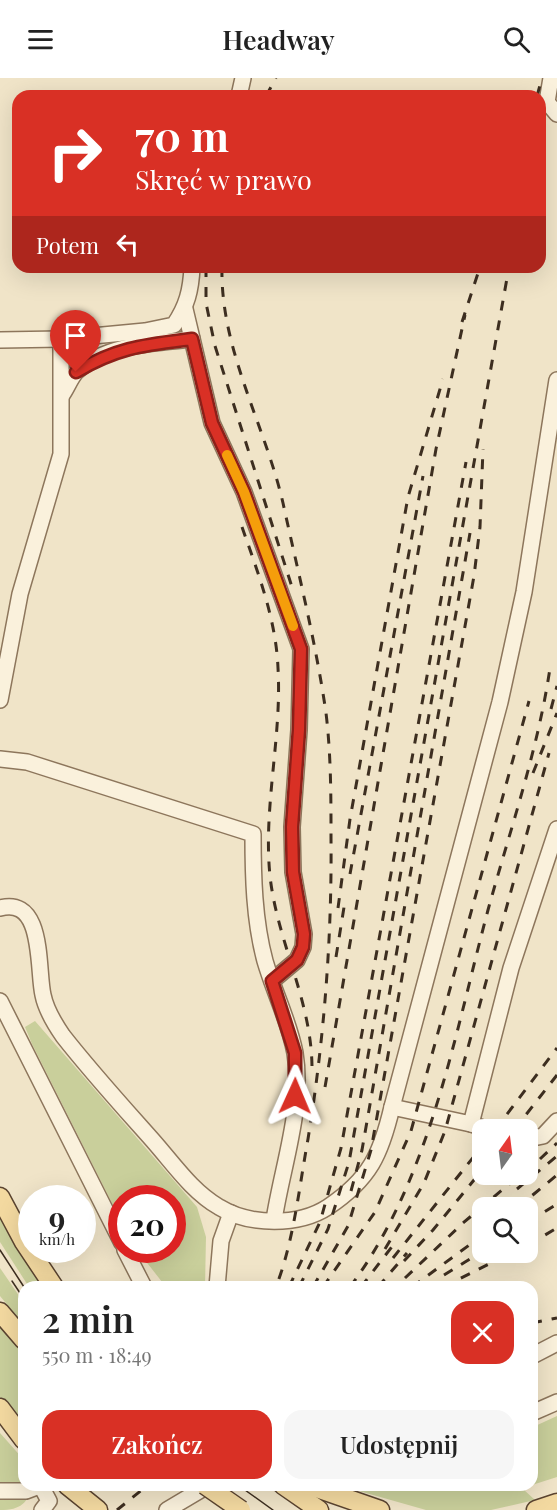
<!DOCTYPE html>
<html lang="pl">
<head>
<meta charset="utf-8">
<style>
  body { margin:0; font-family:"Playfair Display",serif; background:#f6f6f6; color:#222; height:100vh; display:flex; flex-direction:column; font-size:22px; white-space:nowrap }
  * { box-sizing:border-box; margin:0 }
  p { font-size:20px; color:#767676 }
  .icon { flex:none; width:33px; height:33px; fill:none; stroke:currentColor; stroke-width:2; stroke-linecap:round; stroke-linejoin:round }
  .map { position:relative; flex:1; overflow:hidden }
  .sheet { position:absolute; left:18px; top:1203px; width:520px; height:210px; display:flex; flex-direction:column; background:#fff; border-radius:18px; box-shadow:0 6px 24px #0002 }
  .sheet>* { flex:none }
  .hud { position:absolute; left:12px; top:12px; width:534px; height:183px; border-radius:18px; box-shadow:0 6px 24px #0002; background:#d93025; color:#fff; overflow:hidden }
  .needle { width:39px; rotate:14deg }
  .tools { position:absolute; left:472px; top:1041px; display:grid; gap:12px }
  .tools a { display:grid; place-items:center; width:66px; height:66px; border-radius:12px; background:#fff; box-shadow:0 6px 24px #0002; font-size:30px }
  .speed { position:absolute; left:18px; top:1107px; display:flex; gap:12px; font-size:30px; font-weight:700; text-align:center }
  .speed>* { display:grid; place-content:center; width:78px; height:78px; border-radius:50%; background:#fff; box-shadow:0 6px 24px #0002; line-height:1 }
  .speed small { font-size:15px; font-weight:400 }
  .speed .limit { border:9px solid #d22; background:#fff; color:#111 }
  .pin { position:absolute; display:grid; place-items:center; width:51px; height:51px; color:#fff; margin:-62px -26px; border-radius:50% 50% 50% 0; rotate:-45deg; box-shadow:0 0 6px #0007 }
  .pin .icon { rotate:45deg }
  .me { position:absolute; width:66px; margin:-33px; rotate:1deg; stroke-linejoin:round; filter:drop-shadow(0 0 4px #0008) }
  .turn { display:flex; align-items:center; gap:21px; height:126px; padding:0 24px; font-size:27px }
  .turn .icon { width:78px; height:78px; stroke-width:2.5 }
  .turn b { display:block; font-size:42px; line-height:51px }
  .then { display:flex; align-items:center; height:57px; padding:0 24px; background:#0003; gap:12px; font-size:22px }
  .round { display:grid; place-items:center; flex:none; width:63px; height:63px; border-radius:18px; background:#f6f6f6 }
  .head { display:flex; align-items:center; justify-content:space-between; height:102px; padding:0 24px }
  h1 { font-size:36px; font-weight:600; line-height:45px }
  .button { display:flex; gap:12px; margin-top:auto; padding:12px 24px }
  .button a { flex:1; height:69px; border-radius:18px; background:#d93025; color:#fff; font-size:24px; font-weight:600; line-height:69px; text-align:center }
  .button a+a { background:#f6f6f6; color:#222 }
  header { display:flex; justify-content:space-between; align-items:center; height:78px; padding:0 24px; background:#fff; font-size:27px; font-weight:600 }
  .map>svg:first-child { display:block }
  .green { fill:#c9cf9b }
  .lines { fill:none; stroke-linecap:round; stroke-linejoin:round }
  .minor-casing { stroke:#8d765c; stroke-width:18 }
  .major-casing { stroke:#5b4430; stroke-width:21 }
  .minor { stroke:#faf1dc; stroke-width:15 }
  .major { stroke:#f3d9a0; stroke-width:18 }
  .tram { stroke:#3d2e20; stroke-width:1.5 }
  .rail { stroke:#3d2e20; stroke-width:3; stroke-dasharray:10 10; stroke-linecap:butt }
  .major-bridge-casing { stroke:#5b4430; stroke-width:21; stroke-linecap:butt }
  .major-bridge { stroke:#f3d9a0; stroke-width:18 }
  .route-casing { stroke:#8d1f18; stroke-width:15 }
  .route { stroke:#d93025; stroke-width:10 }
  .slow { stroke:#f59e0b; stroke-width:10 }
</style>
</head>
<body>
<header><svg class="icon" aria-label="menu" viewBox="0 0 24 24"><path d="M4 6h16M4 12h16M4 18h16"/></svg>Headway<svg class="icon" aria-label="search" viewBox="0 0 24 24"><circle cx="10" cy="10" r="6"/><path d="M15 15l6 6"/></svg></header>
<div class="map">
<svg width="557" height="1432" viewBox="0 0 557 1432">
  <rect width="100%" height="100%" fill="#f0e4c8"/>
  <!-- green -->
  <g class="green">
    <path d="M35,943L197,1129L206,1159L205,1209H166L137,1172H172V1120H122L121,1143L32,966L25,949Z"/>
    <path d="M0,1139L43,1209H29L0,1164Z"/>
    <path d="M0,1190L24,1225V1247L0,1218Z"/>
    <path d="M0,1247L24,1275V1353L0,1319Z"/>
    <path d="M557,1338V1399L532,1407L533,1349Z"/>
    <path d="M0,1355L24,1382V1407H35C26,1425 22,1432 0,1432Z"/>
    <path d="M338,1407H532L523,1411L535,1422L491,1432H426Z"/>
  </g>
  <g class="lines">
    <!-- minor casing -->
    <g class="minor-casing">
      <g id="minor">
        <path d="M551,0L547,24L557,36"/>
        <path d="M239,18L243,0"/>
        <path d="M185,231L212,345L244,414L301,571L299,652L292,749L293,794L304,856L303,869L297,882L272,903"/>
        <path d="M0,262L61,261"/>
        <path d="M557,302L524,514L500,624L392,1029L471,1046L511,890L557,751"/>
        <path d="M62,317C67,310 71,299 77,293C107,266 155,265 192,261"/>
        <path d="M0,622L20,516L61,376V261L145,253L174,247C187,228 191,212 192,189"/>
        <path d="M0,681L27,684L253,756C253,798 254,842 265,883C274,914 289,943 295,975C304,1030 282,1089 274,1142"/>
        <path d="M0,830C45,818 37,892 43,917C46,932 54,945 63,958C92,995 124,1030 155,1065C175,1088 193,1114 219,1129C250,1148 299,1148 328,1129C370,1101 381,1076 392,1029"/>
        <path d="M0,923L122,1165"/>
        <path d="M471,1046L489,1052"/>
        <path d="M528,1061L543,1058L557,1043"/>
        <path d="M125,1172L144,1209"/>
        <path d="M217,1209L221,1163L231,1135"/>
        <path d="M532,1278L557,1265"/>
        <path d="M532,1335L557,1324"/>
        <path d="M41,1408L49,1423L42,1432"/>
        <path d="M0,1413H26L42,1407"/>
        <path d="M167,1432L209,1407"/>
      </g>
    </g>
    <!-- major casing -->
    <g class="major-casing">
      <g id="major">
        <path d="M0,1119L24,1164L54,1209"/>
        <path d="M0,1234L24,1262"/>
        <path d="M0,1330L24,1362"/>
        <path d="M67,1407L98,1432"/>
        <path d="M283,1407L319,1432"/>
        <path d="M308,1407L380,1432"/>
        <path d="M536,1432L557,1425"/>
      </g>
    </g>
    <!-- minor -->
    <use href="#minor" class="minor"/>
    <!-- major -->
    <use href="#major" class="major"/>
    <!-- tram -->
    <g class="tram">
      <path d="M0,1172L24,1209"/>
      <path d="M12,1203L24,1221"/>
      <path d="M238,1407L273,1432"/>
    </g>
    <!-- rail -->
    <g class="rail">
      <path d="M266,18L276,0"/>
      <path d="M537,18L542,0"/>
      <path d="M206,189V225L215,268L292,509"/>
      <path d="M222,189C220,271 265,347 283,425C298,494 316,565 326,635C331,676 331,718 331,760C332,861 324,962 308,1061C299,1110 294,1162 276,1209"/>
      <path d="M462,244L480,189"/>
      <path d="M242,449C258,495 276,541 278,590C282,659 263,729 270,798C277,863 311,921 312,988"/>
      <path d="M551,631L557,608"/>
      <path d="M533,695L557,635"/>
      <path d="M350,796L423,398"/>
      <path d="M338,830L350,741L408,419L443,301"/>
      <path d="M336,879L345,823"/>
      <path d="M325,1009L436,371L465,237"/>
      <path d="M495,1052L557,970"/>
      <path d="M514,1052L557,997"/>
      <path d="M540,1081L557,1065"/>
      <path d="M517,1111L557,1078"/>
      <path d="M351,1113L362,1072L470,455"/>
      <path d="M517,1130L557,1097"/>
      <path d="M528,1144L557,1126"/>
      <path d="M528,1167L557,1150"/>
      <path d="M385,1171L424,1105L445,1053L549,675"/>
      <path d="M393,1180L483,1067"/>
      <path d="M404,1183L433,1152L483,1091"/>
      <path d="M444,1197L483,1173"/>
      <path d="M405,1200L463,1145L521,1096"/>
      <path d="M289,1209L320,1144L341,1070L466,384"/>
      <path d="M299,1209L328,1151L349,1084L509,189"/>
      <path d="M313,1209L348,1148L371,1072L474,498L480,449L483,371"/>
      <path d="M323,1209L375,1134L411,1053L529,623"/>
      <path d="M350,1209C430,1102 454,959 488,832C510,752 538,672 550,590"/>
      <path d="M361,1209L394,1166"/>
      <path d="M378,1209L407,1175"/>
      <path d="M412,1209L483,1157"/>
      <path d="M443,1209L513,1174"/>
      <path d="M532,1245L557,1240"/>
      <path d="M117,1432L148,1407"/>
    </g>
    <!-- major-bridge casing -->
    <g class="major-bridge-casing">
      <path id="major-bridge" d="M205,1407L241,1432"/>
    </g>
    <!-- major-bridge -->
    <use href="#major-bridge" class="major-bridge"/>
  </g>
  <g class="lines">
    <!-- route casing -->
    <g class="route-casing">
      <path id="route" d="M76,294C118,269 145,267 192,261L212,345L244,414L301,571L299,652L292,749L293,794L304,856L303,869L297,882L272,903L295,975V1018"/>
    </g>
    <!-- route -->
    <use href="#route" class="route"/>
    <!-- slow -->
    <path class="slow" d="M227,377L244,414L293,548"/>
  </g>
</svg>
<div class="tools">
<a><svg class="needle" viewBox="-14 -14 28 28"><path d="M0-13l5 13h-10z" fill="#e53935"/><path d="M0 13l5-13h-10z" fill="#767676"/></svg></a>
<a><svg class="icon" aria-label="search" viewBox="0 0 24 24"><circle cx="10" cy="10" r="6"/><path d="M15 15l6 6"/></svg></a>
</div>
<div class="speed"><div>9<small>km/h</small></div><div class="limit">20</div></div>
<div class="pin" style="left:76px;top:294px;background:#d93025"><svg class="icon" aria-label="arrive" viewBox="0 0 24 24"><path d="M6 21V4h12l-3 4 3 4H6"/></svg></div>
<svg class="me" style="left:295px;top:1018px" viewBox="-20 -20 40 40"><path d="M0-17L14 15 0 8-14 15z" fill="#d93025" stroke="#fff" stroke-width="4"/></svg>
<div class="hud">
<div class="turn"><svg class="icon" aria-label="right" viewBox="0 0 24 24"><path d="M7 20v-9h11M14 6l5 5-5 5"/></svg><div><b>70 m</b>Skręć w prawo</div></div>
<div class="then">Potem<svg class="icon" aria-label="left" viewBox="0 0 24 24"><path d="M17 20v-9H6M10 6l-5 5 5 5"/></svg></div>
</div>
<section class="sheet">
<div class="head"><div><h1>2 min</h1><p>550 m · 18:49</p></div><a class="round" style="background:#d93025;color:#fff"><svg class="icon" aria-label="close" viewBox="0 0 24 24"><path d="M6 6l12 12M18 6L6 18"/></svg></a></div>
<div class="button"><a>Zakończ</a><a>Udostępnij</a></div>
</section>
</div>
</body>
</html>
